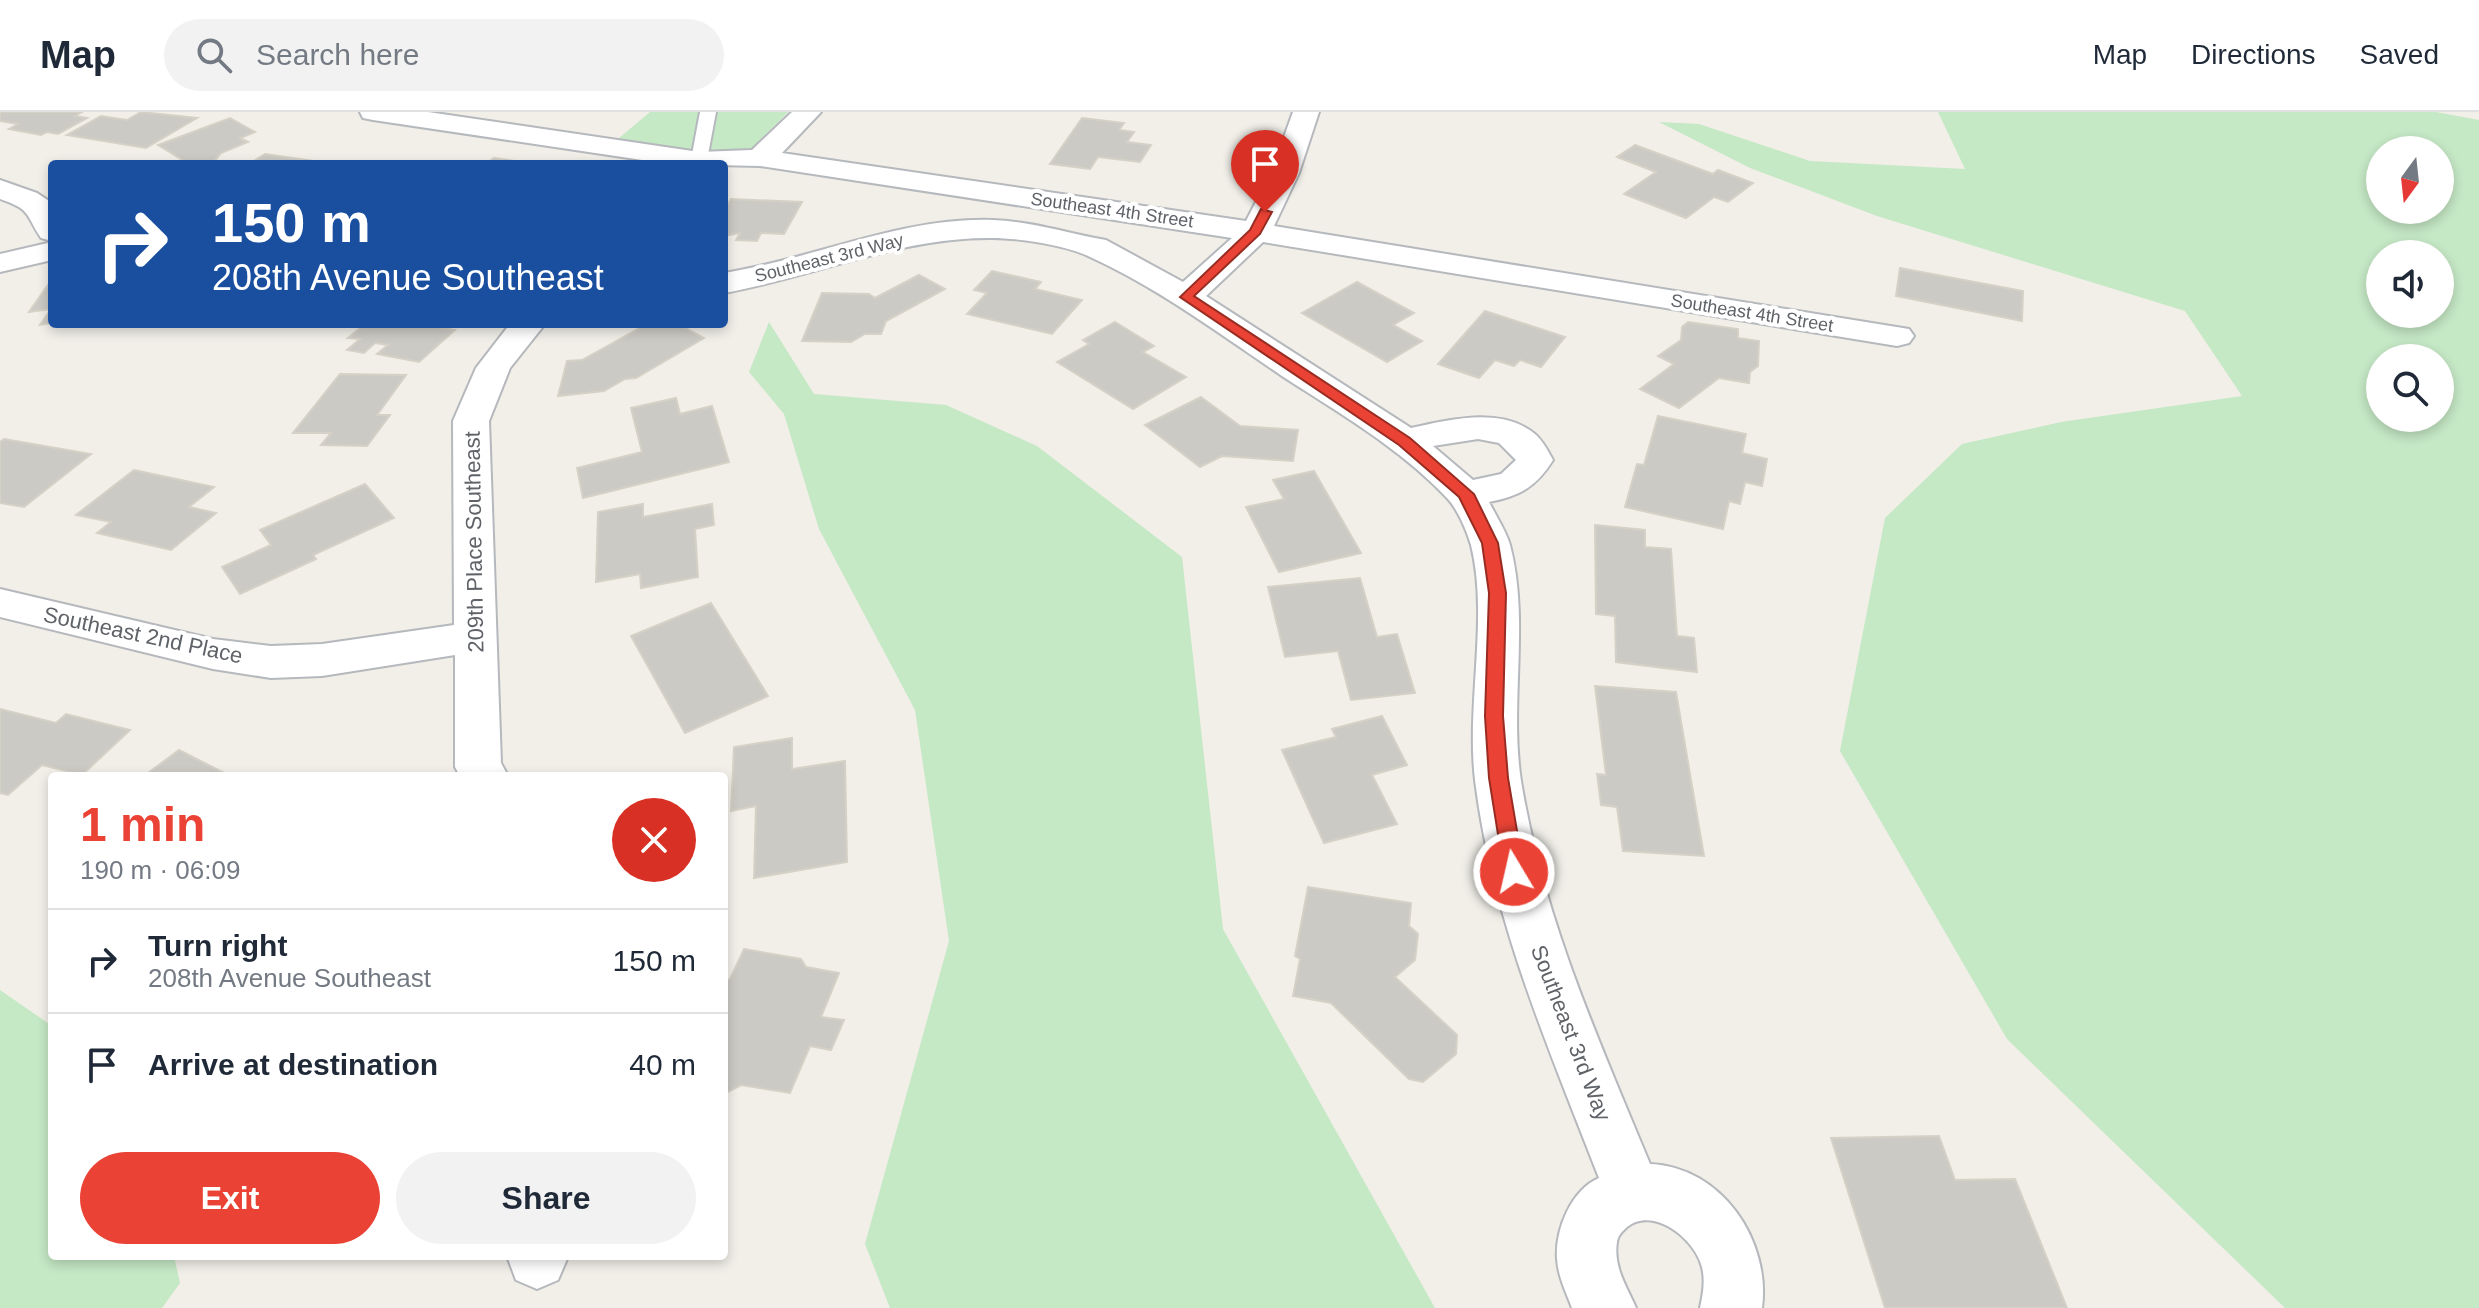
<!DOCTYPE html>
<html lang="en">
<head>
<meta charset="utf-8">
<style>
  body { margin:0; font-family:Helvetica,sans-serif; background:#f2f2f3; color:#1f2937; height:100vh; display:flex; flex-direction:column; font-size:30px; white-space:nowrap }
  * { box-sizing:border-box; margin:0 }
  p { font-size:26px; color:#747a83 }
  .icon { flex:none; width:44px; height:44px; fill:none; stroke:currentColor; stroke-width:2; stroke-linecap:round; stroke-linejoin:round }
  .map { position:relative; flex:1; overflow:hidden }
  .side { position:absolute; left:48px; top:660px; width:680px; height:488px; display:flex; flex-direction:column; background:#fff; border-radius:8px; box-shadow:0 4px 12px #0003 }
  .side>* { flex:none }
  .top-card { position:absolute; left:48px; top:48px; width:680px; height:168px; border-radius:8px; box-shadow:0 4px 12px #0003; background:#1a4fa0; color:#fff; overflow:hidden }
  .needle { width:52px; rotate:195deg }
  .buttons { position:absolute; left:2366px; top:24px; display:grid; gap:16px }
  .buttons a { display:grid; place-items:center; width:88px; height:88px; border-radius:50%; background:#fff; box-shadow:0 4px 12px #0003; font-size:40px }
  .pin { position:absolute; display:grid; place-items:center; width:68px; height:68px; color:#fff; margin:-82px -34px; border-radius:50% 50% 50% 0; rotate:-45deg; box-shadow:0 0 8px #0007 }
  .pin .icon { rotate:45deg }
  .me { position:absolute; width:88px; margin:-44px; rotate:351deg; stroke-linejoin:round; filter:drop-shadow(0 0 6px #0008) }
  .turn { display:flex; align-items:center; gap:28px; height:168px; padding:0 32px; font-size:36px }
  .turn .icon { width:104px; height:104px; stroke-width:2.5 }
  .turn b { display:block; font-size:56px; line-height:68px }
  .round { display:grid; place-items:center; flex:none; width:84px; height:84px; border-radius:42px; background:#f2f2f3 }
  .headline { display:flex; align-items:center; justify-content:space-between; height:136px; padding:0 32px }
  h1 { font-size:48px; font-weight:600; line-height:60px; color:#ea4335 }
  .cta { display:flex; gap:16px; margin-top:auto; padding:16px 32px }
  .cta a { flex:1; height:92px; border-radius:48px; background:#ea4335; color:#fff; font-size:32px; font-weight:600; line-height:92px; text-align:center }
  .cta a+a { background:#f2f2f3; color:#1f2937 }
  ul { padding:0; list-style:none }
  li { display:flex; align-items:center; gap:24px; height:104px; padding:0 32px; border-top:2px solid #e0e1e3 }
  li div { flex:1 }
  li b { display:block; font-size:30px }
  li em { font-style:normal }
  header { display:flex; align-items:center; gap:48px; box-sizing:border-box; height:112px; padding:0 40px; background:#fff; border-bottom:2px solid #e0e1e3 }
  header strong { font-size:38px }
  nav { display:flex; gap:44px; margin-inline-start:auto; font-size:28px }
  .search { width:560px; height:72px; background:#f2f2f3; display:flex; align-items:center; gap:20px; box-sizing:border-box; padding:0 28px; border-radius:44px; color:#747a83; font-size:30px }
  .map>svg:first-child { display:block }
  .green { fill:#c5e8c5; fill-rule:evenodd }
  .building { fill:#cccac5; stroke:#d6d1c6; stroke-width:2 }
  .lines { fill:none; stroke-linecap:round; stroke-linejoin:round }
  .lane-casing { stroke:#b5b8bc; stroke-width:4 }
  .street-casing { stroke:#b5b8bc; stroke-width:4 }
  .lane { fill:#fff; fill-rule:evenodd }
  .street { fill:#fff; fill-rule:evenodd }
  .route { fill:#ea4335; stroke:#982c22; stroke-width:2 }
  .labels { text-anchor:middle; dominant-baseline:central; stroke-width:8; stroke-linejoin:round; paint-order:stroke }
  .far-street-label { font-size:18px; fill:#5f6368; stroke:#fff }
  .street-label { font-size:22px; fill:#5f6368; stroke:#fff }
</style>
</head>
<body>
<header>
<strong>Map</strong>
<div class="search"><svg class="icon" aria-label="search" viewBox="0 0 24 24"><circle cx="10" cy="10" r="6"/><path d="M15 15l6 6"/></svg>Search here</div>
<nav><a>Map</a><a>Directions</a><a>Saved</a></nav>
</header>
<div class="map">
<svg width="2479" height="1196" viewBox="0 0 2479 1196">
  <rect width="100%" height="100%" fill="#f1efe8"/>
  <!-- green -->
  <g class="green">
    <path d="M650,0H788L755,33V40L731,44L612,32Z"/>
    <path d="M1938,0H2436L2479,8V1196H2285L2007,927L1840,639L1885,406L1962,332L2061,310L2242,284L2185,199L1877,104L1750,56L1659,10L1699,12L1810,49L1965,57ZM2380,38H2440V98H2380ZM2440,142V202H2380V142ZM2380,246H2440V306H2380Z"/>
    <path d="M769,210L814,282L946,293L1037,334L1182,445L1223,817L1435,1196H890L865,1132L949,829L915,598L819,417L784,302L749,260Z"/>
    <path d="M0,878L52,914V1144H174L180,1171L162,1196H0Z"/>
  </g>
  <!-- building -->
  <g class="building">
    <path d="M0,0H82L75,4L87,6L58,22L47,20L41,23L9,17L18,12L0,9Z"/>
    <path d="M141,0L197,6L146,36L67,23L101,4L127,8Z"/>
    <path d="M230,6L255,20L240,26L248,30L221,41L212,52H182L184,49L158,33Z"/>
    <path d="M1082,6L1124,11L1119,18L1134,20L1127,30L1151,33L1140,50L1098,45L1090,57L1050,52Z"/>
    <path d="M1635,33L1713,62L1718,58L1753,71L1728,90L1714,85L1686,106L1624,82L1656,60L1617,45Z"/>
    <path d="M265,42L334,52H249Z"/>
    <path d="M494,46L535,52H486Z"/>
    <path d="M731,87L802,90L784,122L761,121L757,129L736,128L740,121L724,124V98Z"/>
    <path d="M1900,156L2023,179L2022,209L1896,184Z"/>
    <path d="M992,159L1041,170L1035,177L1082,188L1052,222L967,202L987,181L974,178Z"/>
    <path d="M919,163L945,177L886,209L881,222H865L851,230L802,229L822,181L869,182L875,186Z"/>
    <path d="M1357,170L1414,201L1393,213L1422,229L1387,250L1302,201Z"/>
    <path d="M52,172V211L40,213L51,197L29,200L48,173Z"/>
    <path d="M1485,199L1565,225L1541,255L1520,248L1514,254L1495,248L1479,266L1438,252Z"/>
    <path d="M1115,210L1154,234L1143,240L1186,265L1133,297L1057,250L1089,232L1083,228Z"/>
    <path d="M1688,210L1738,217V226L1759,229L1758,254L1750,260L1749,271L1719,266L1679,296L1640,277L1674,252L1658,244L1681,228L1682,215Z"/>
    <path d="M365,212H446L441,216L455,218L419,250L377,242L388,233L375,231L364,241L347,238L360,227L348,226Z"/>
    <path d="M647,212H678L704,226L636,266L625,267L604,279L558,284L567,249L582,248Z"/>
    <path d="M340,262L406,263L377,303H390L367,334L321,333L331,321H293Z"/>
    <path d="M1201,285L1240,314L1298,318L1293,349L1222,344L1200,355L1145,313Z"/>
    <path d="M676,286L680,302L712,294L729,350L583,386L577,356L642,340L631,296Z"/>
    <path d="M1658,304L1746,322L1742,341L1767,347L1762,374L1745,370L1740,392L1729,389L1723,417L1625,395L1637,352L1644,353Z"/>
    <path d="M4,327L91,342L24,395L0,391V330Z"/>
    <path d="M134,358L214,375L189,395L216,401L171,438L97,421L111,410L76,403Z"/>
    <path d="M1314,359L1361,441L1279,460L1246,395L1284,387L1273,368Z"/>
    <path d="M365,372L394,406L313,443L316,447L240,482L222,455L271,433L260,418Z"/>
    <path d="M643,392V405L712,392L714,413L695,417L698,465L641,476L640,462L596,470L598,400Z"/>
    <path d="M1595,413L1645,418V435L1671,437L1677,524L1694,526L1697,560L1616,550L1615,504L1596,502Z"/>
    <path d="M1360,466L1377,525L1397,522L1415,581L1351,588L1338,539L1285,545L1268,475Z"/>
    <path d="M711,491L768,584L685,621L631,524Z"/>
    <path d="M1595,574L1676,580L1704,744L1623,739L1617,695L1601,693L1597,662L1606,663Z"/>
    <path d="M0,597L56,611L66,602L130,618L82,663L42,653L8,683L0,681Z"/>
    <path d="M1382,604L1407,653L1372,663L1397,712L1324,731L1282,638L1336,625L1332,617Z"/>
    <path d="M792,626V657L845,649L847,750L754,766L756,694L731,699L734,635Z"/>
    <path d="M179,638L230,664H144Z"/>
    <path d="M1308,775L1411,791L1409,814L1418,822L1415,848L1395,865L1457,923L1456,942L1423,970L1409,967L1331,891L1293,884L1300,847L1295,844Z"/>
    <path d="M744,837L801,847L806,855L839,861L821,905L844,908L831,938L810,934L790,981L741,973L724,982V870L730,867Z"/>
    <path d="M1939,1024L1955,1068L2015,1067L2067,1196H1885L1831,1026Z"/>
  </g>
  <g class="lines">
    <!-- lane casing -->
    <g class="lane-casing">
      <path id="lane" d="M700,0H716L707,48L705,52H695L691,48Z"/>
    </g>
    <!-- street casing -->
    <g class="street-casing">
      <g id="street">
        <path d="M360,0H428L699,40L752,38L792,0H821L782,41L1246,109L1271,61L1293,0H1319L1299,61L1274,114L1909,217L1914,224L1909,231L1897,234L1263,130L1206,184L1411,316C1449,308 1501,294 1535,322C1543,329 1548,339 1553,348C1536,375 1520,384 1489,390C1496,404 1506,419 1510,433C1530,509 1509,591 1521,669C1543,804 1598,927 1650,1052C1722,1055 1771,1129 1762,1196H1700C1703,1182 1706,1166 1701,1152C1693,1126 1653,1094 1627,1115C1622,1120 1618,1123 1617,1130C1613,1155 1627,1175 1636,1196H1572C1566,1180 1558,1164 1557,1147C1555,1118 1571,1078 1599,1066C1549,937 1492,807 1475,668C1466,592 1489,505 1471,433C1467,419 1457,396 1447,386C1400,336 1339,301 1282,264C1220,222 1157,175 1088,144C1065,133 1018,126 992,126C899,125 814,165 724,181V161C814,147 900,105 993,108C1027,109 1061,119 1095,126L1106,128L1183,170L1232,126L760,54L669,52L373,8L363,6ZM1478,327L1499,331L1516,348L1501,362L1473,368L1433,334Z"/>
        <path d="M0,68L37,81L49,89L52,129L41,126C25,102 32,98 0,87Z"/>
        <path d="M52,130V148L0,160V142Z"/>
        <path d="M510,212H545L510,256L489,309L501,651L508,664H460L455,655V543L322,564L271,566L213,557L0,505V477L213,527L271,534L322,532L454,513L453,309L476,256Z"/>
        <path d="M507,1144H567V1147L558,1168L537,1177L516,1168Z"/>
      </g>
    </g>
    <!-- lane -->
    <use href="#lane" class="lane"/>
    <!-- street -->
    <use href="#street" class="street"/>
  </g>
  <!-- route -->
  <path class="route" d="M1261,97L1272,100L1260,122L1194,184L1410,326L1474,382L1498,431L1506,481L1503,604L1508,666L1524,760L1521,766L1514,768L1506,766L1504,760L1489,666L1485,604L1489,481L1482,431L1459,385L1399,333L1180,185L1250,118Z"/>
  <g class="labels">
    <!-- far-street labels -->
    <g class="far-street-label">
      <text transform="translate(1112 98) rotate(8)">Southeast 4th Street</text>
      <text transform="translate(829 146) rotate(-14)">Southeast 3rd Way</text>
      <text transform="translate(1752 201) rotate(9)">Southeast 4th Street</text>
    </g>
    <!-- street labels -->
    <g class="street-label">
      <text transform="translate(474 430) rotate(-91)">209th Place Southeast</text>
      <text transform="translate(143 523) rotate(12)">Southeast 2nd Place</text>
      <text transform="translate(1571 921) rotate(69)">Southeast 3rd Way</text>
    </g>
  </g>
</svg>
<div class="buttons">
<a><svg class="needle" viewBox="-14 -14 28 28"><path d="M0-13l5 13h-10z" fill="#e53935"/><path d="M0 13l5-13h-10z" fill="#747a83"/></svg></a>
<a><svg class="icon" aria-label="sound" viewBox="0 0 24 24"><path d="M4 9h4l5-4v14l-5-4H4zM17 9q2 3 0 6"/></svg></a>
<a><svg class="icon" aria-label="search" viewBox="0 0 24 24"><circle cx="10" cy="10" r="6"/><path d="M15 15l6 6"/></svg></a>
</div>
<div class="pin" style="left:1265px;top:100px;background:#d93025"><svg class="icon" aria-label="arrive" viewBox="0 0 24 24"><path d="M6 21V4h12l-3 4 3 4H6"/></svg></div>
<svg class="me" style="left:1514px;top:760px" viewBox="-20 -20 40 40"><circle r="17" fill="#ea4335" stroke="#fff" stroke-width="3"/><path d="M0-11L8 9 0 5-8 9z" fill="#fff"/></svg>
<div class="top-card">
<div class="turn"><svg class="icon" aria-label="right" viewBox="0 0 24 24"><path d="M7 20v-9h11M14 6l5 5-5 5"/></svg><div><b>150 m</b>208th Avenue Southeast</div></div>
</div>
<section class="side">
<div class="headline"><div><h1>1 min</h1><p>190 m · 06:09</p></div><a class="round" style="background:#d93025;color:#fff"><svg class="icon" aria-label="close" viewBox="0 0 24 24"><path d="M6 6l12 12M18 6L6 18"/></svg></a></div>
<ul>
<li><svg class="icon" aria-label="right" viewBox="0 0 24 24"><path d="M7 20v-9h11M14 6l5 5-5 5"/></svg><div><b>Turn right</b><p>208th Avenue Southeast</p></div><em>150 m</em></li>
<li><svg class="icon" aria-label="arrive" viewBox="0 0 24 24"><path d="M6 21V4h12l-3 4 3 4H6"/></svg><div><b>Arrive at destination</b></div><em>40 m</em></li>
</ul>
<div class="cta"><a>Exit</a><a>Share</a></div>
</section>
</div>
</body>
</html>
